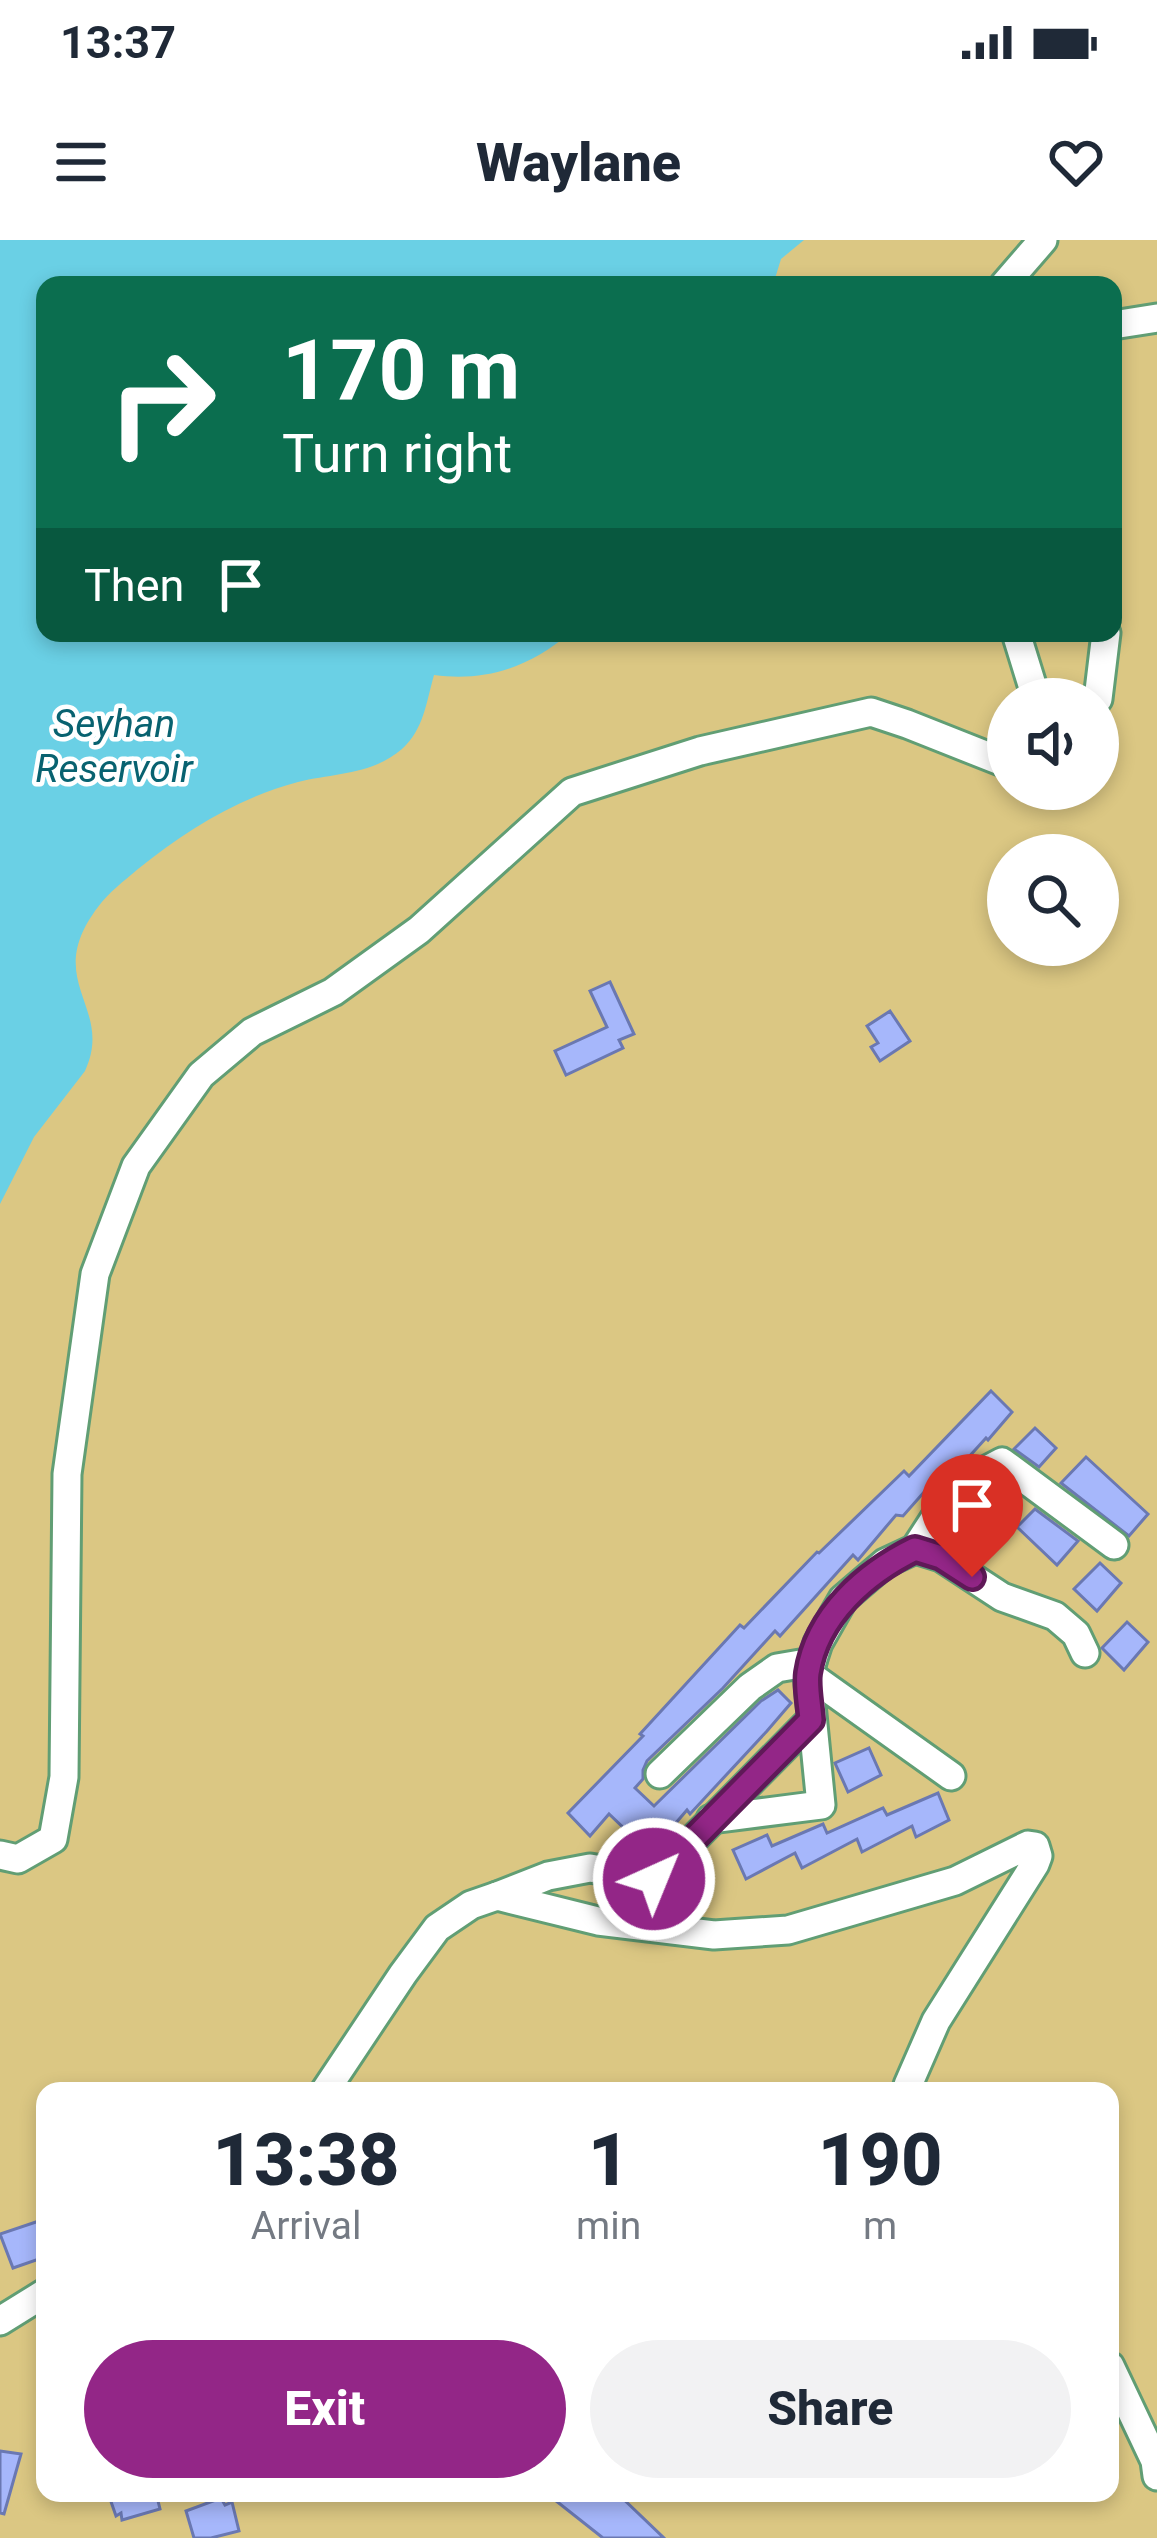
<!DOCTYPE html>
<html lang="en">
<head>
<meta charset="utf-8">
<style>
  body { margin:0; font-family:Roboto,sans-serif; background:#f2f2f3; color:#1f2937; height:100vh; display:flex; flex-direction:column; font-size:45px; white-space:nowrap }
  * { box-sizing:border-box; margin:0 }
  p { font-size:39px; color:#747a83 }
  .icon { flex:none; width:66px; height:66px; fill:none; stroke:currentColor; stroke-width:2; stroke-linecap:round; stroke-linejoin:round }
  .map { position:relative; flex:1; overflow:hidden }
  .side { position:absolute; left:36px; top:1842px; width:1083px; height:420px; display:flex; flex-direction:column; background:#fff; border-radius:24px; box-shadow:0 6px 18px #0003 }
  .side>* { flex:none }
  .banner { position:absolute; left:36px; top:36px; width:1086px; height:366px; border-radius:24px; box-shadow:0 6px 18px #0003; background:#0b6e4f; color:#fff; overflow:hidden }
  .buttons { position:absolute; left:987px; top:438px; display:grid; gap:24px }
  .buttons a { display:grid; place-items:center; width:132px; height:132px; border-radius:50%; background:#fff; box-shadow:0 6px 18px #0003; font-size:60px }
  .pin { position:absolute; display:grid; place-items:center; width:102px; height:102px; color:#fff; margin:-123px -51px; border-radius:50% 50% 50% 0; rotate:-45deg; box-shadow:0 0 12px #0007 }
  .pin .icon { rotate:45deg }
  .me { position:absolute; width:132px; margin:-66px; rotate:44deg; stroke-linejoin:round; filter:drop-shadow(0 0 9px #0008) }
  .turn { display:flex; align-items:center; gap:42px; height:252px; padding:0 48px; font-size:54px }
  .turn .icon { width:156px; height:156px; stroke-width:2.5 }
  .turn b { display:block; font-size:84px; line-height:102px }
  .then { display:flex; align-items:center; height:114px; padding:0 48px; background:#0003; gap:24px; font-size:45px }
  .eta { display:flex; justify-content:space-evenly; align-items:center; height:204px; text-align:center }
  .eta b { font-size:72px; font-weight:800; line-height:84px }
  .button { display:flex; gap:24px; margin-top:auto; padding:24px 48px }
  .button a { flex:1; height:138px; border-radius:72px; background:#932687; color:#fff; font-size:48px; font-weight:800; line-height:138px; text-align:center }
  .button a+a { background:#f2f2f3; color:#1f2937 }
  .status { display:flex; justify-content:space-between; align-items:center; height:84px; padding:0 60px; background:#fff; direction:ltr }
  .status svg { height:33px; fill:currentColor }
  header { display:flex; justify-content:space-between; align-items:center; height:156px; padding:0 48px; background:#fff; font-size:54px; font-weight:800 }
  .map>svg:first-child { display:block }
  .green { fill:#dbc783; fill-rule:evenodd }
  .water { fill:#6ad0e5 }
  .building { fill:#a6b7fb; stroke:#6a78b2; stroke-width:3 }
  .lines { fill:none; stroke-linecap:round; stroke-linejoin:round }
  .minor-casing { stroke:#619e74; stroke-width:33 }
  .minor { stroke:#fff; stroke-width:27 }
  .route-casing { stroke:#601958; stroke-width:30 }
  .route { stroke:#932687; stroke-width:21 }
  .labels { text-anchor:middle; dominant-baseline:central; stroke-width:9; stroke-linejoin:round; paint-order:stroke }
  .water-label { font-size:39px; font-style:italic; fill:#086270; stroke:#fff }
</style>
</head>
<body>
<div class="status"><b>13:37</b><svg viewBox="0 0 49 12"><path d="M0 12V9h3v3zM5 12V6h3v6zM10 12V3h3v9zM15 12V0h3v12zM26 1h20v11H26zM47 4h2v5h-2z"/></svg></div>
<header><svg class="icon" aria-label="menu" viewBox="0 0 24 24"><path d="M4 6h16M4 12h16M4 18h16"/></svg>Waylane<svg class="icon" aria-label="heart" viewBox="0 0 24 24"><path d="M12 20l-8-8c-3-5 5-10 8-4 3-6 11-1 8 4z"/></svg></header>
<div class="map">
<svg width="1157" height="2298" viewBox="0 0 1157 2298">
  <rect width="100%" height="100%" fill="#b2f2c4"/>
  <!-- green -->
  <path class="green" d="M0,0H1157V2298H0ZM45,45H1113V393H45ZM1008,459H1098V549H1008ZM1008,615H1098V705H1008ZM45,1851H1110V2253H45Z"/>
  <!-- water -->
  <path class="water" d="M0,0H804L781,19L773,45H45V393H570C530,427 486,442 434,435C426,463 424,489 402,509C372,535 334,533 298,542C238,558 186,590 138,629C124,641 109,652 98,667C41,742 115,766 85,831L34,897L0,964Z"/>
  <!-- building -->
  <g class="building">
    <path d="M610,742L634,794L619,800L623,808L566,835L555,811L607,787L590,751Z"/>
    <path d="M890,771L910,801L880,821L871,807L878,803L867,786Z"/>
    <path d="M991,1151L1012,1172L988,1200L986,1198L947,1241L940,1234L903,1276L896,1275L858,1320L853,1315L780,1396L775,1391L723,1448L647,1521L643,1530V1539L635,1548L654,1566L761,1461L778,1450L791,1463L767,1491L690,1574L687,1570L650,1613L609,1574L590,1596L568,1573L643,1496L640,1494L740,1385L744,1388L817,1312L819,1313L904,1231L909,1236Z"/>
    <path d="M1035,1188L1056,1208L1039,1227L1014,1209Z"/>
    <path d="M1086,1217L1148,1274L1129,1296L1061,1243Z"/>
    <path d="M1035,1269L1078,1301L1057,1325L1017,1287Z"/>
    <path d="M1100,1323L1121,1343L1097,1371L1074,1349Z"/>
    <path d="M1127,1382L1148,1402L1124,1430L1102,1408Z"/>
    <path d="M869,1508L881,1535L848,1552L835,1523Z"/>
    <path d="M938,1553L949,1580L916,1597L912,1586L862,1612L857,1599L802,1628L795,1613L746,1639L733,1610L767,1595L772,1606L823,1584L827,1593L883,1568L887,1575Z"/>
    <path d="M39,1981L45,1998V2017L13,2028L0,1994Z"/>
    <path d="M0,2211L21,2214L4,2274L0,2273Z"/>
    <path d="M108,2253H156L160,2269L122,2280L121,2273L116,2276Z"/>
    <path d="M546,2253H617L664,2298H603Z"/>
    <path d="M221,2258L225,2265L232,2262L239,2291L211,2298H194L186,2271Z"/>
  </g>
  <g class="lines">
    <!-- minor casing -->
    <g class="minor-casing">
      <g id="minor">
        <path d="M1004,45L1043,0"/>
        <path d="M1113,85L1157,78"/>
        <path d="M1016,393L1033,448L1032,459"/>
        <path d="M1098,459L1106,393"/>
        <path d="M915,1309L941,1317L1002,1357L1055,1376L1076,1394L1085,1413"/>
        <path d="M808,1434L951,1536"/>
        <path d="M660,1534L750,1447L777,1428L812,1422"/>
        <path d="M711,1579L821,1565L808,1434L818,1403L843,1359L885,1323L915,1309L939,1272L985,1231L1002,1222L1114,1305"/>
        <path d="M0,1615L18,1619L53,1599L64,1537L67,1234L95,1034L136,926L201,835L252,792L333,752L419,690L572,552L700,511L871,472L907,484L1008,524"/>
        <path d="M497,1656L548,1636L590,1628L654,1639L811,1480"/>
        <path d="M325,1851L403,1734L437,1688L471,1665L497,1656L598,1681L714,1695L788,1690L955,1641L1028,1605L1035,1606L1038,1616L1035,1624L936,1781L908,1845V1851"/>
        <path d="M0,2081L45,2053"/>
        <path d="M1110,2126L1155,2221L1157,2236"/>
      </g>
    </g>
    <!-- minor -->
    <use href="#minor" class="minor"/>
  </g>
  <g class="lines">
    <!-- route casing -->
    <g class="route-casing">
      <path id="route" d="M654,1639L811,1480C810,1465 806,1447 808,1433C817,1375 866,1333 915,1309L941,1317L972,1337"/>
    </g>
    <!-- route -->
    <use href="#route" class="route"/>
  </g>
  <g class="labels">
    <!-- water labels -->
    <g class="water-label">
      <text x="114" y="484">Seyhan<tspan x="114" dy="45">Reservoir</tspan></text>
    </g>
  </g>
</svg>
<div class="buttons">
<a><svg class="icon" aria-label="sound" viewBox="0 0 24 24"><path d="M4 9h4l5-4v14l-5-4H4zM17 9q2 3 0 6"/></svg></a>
<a><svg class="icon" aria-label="search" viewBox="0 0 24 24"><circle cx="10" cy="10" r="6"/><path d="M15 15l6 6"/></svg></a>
</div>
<div class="pin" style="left:972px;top:1337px;background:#d93025"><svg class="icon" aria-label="arrive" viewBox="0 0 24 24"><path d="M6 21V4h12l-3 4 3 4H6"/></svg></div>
<svg class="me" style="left:654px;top:1639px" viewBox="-20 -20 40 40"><circle r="17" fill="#932687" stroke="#fff" stroke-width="3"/><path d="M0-11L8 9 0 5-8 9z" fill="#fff"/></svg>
<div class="banner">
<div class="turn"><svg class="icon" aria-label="right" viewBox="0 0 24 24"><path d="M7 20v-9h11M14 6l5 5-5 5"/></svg><div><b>170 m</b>Turn right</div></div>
<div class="then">Then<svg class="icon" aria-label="arrive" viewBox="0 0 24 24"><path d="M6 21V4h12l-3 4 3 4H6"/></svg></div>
</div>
<section class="side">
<div class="eta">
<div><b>13:38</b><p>Arrival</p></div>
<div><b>1</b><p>min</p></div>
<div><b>190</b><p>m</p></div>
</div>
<div class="button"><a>Exit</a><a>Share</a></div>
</section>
</div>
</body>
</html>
